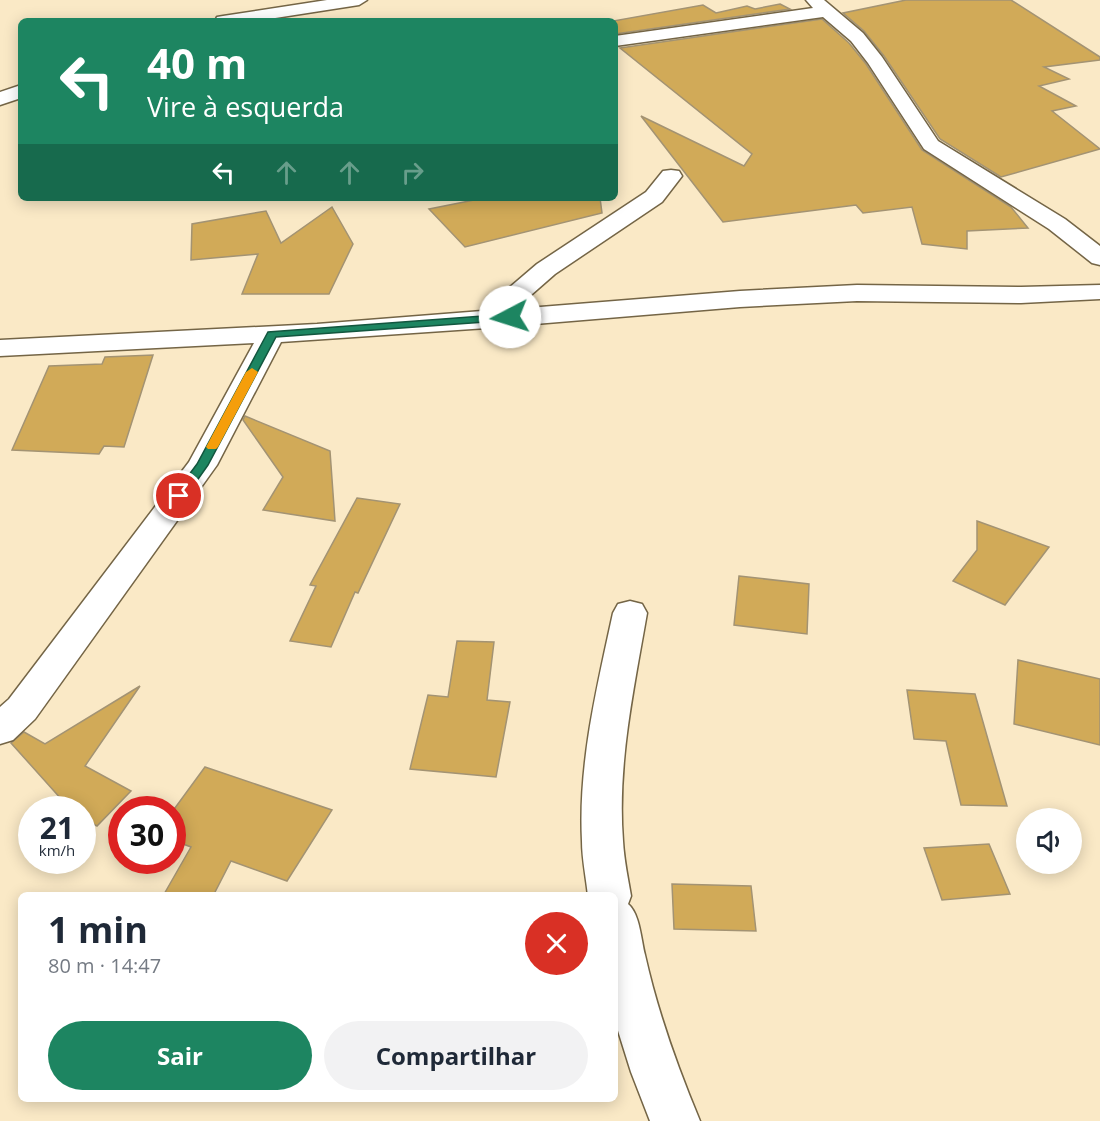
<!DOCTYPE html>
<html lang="pt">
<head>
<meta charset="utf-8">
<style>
  body { margin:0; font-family:"Open Sans",sans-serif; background:#f2f2f3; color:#1f2937; height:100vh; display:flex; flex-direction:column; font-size:22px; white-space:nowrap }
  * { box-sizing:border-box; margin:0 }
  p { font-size:20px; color:#747a83 }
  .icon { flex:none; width:33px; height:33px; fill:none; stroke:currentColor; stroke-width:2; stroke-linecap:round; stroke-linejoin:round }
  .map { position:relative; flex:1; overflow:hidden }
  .side { position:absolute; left:18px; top:892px; width:600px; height:210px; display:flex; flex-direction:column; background:#fff; border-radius:9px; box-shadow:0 3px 15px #0003 }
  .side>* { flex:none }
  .hud { position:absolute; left:18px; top:18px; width:600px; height:183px; border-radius:9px; box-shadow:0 3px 15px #0003; background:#1d8561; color:#fff; overflow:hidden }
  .buttons { position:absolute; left:1016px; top:808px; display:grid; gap:12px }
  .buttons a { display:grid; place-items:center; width:66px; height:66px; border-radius:50%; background:#fff; box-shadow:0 3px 15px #0003; font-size:30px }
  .speed { position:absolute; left:18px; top:796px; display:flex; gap:12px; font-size:30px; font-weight:700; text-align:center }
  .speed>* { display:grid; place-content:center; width:78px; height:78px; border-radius:50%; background:#fff; box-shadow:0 3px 15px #0003; line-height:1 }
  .speed small { font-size:15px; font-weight:400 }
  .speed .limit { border:9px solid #d22; background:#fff; color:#111 }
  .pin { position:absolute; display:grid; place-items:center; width:51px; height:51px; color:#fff; margin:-26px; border:3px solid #fff; border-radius:50%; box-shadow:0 2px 6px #0007 }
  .me { position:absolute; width:66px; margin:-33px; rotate:265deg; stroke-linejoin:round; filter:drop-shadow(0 0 4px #0008) }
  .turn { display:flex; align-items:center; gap:21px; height:126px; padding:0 30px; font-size:27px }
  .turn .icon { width:78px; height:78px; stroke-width:2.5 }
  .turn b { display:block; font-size:42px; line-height:51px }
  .lanes { display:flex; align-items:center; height:57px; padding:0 30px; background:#0003; justify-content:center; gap:30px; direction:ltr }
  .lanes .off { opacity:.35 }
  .round { display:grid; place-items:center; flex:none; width:63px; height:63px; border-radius:32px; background:#f2f2f3 }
  .summary { display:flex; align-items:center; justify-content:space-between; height:102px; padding:0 30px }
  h1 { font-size:36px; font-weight:700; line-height:45px }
  .button { display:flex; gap:12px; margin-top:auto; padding:12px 30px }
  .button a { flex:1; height:69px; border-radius:36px; background:#1d8561; color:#fff; font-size:24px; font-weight:700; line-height:69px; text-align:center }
  .button a+a { background:#f2f2f3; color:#1f2937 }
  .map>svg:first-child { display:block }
  .building { fill:#d1aa58; stroke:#a39373; stroke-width:1.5 }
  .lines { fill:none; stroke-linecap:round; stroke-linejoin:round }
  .minor-casing { stroke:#746546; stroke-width:3 }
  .minor { fill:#fff; fill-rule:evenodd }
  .route { fill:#1d8561; stroke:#13563f; stroke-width:1.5 }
  .slow { fill:#f59e0b }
</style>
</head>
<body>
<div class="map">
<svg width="1100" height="1121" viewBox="0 0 1100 1121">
  <rect width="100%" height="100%" fill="#fae9c6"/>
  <!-- building -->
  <g class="building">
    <path d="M906,0H1011L1100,57V60L1044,67L1069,79L1039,86L1076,106L1052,111L1100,149L1001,177L940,139L884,56L864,31L843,13Z"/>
    <path d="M780,4L790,9L615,34L613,21L703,5L716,13L747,6L755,9Z"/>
    <path d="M822,19L849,43L866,64L922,150L1011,207L1028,228L967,231V249L922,244L912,207L863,213L856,205L723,222L641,116L744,166L752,154L620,48Z"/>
    <path d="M484,198H600L602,213L465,247L429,209Z"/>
    <path d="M332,207L353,244L329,294H242L258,254L191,260L192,224L266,211L281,243Z"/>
    <path d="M153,355L124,447L104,446L99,454L12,450L49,366L102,364L105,357Z"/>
    <path d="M245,416L330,451L335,521L263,510L283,477L243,420Z"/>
    <path d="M357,498L400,504L358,593L355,592L331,647L290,641L316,586L310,585Z"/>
    <path d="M977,521L1049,547L1005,605L953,581L977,550Z"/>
    <path d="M739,576L809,584L807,634L734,625Z"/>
    <path d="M457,641L494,642L487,700L510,702L496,777L410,769L428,695L448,697Z"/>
    <path d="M1018,660L1100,679V745L1014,724Z"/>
    <path d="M140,686L85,766L131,791L97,826L82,818V810H71L11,743L24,732L45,744Z"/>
    <path d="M907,690L975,694L1007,806L961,805L946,741L914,739Z"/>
    <path d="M205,767L332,810L287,881L231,861L213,896H163L191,847L172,840V812Z"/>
    <path d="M989,844L1010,894L942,900L924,848Z"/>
    <path d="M672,884L751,886L756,931L674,929Z"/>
  </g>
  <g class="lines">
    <!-- minor casing -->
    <g class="minor-casing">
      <g id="minor">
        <path d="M327,0H367L359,5L256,21H215L217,17L223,16Z"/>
        <path d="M806,0H824L863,33L882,57L938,141L1065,219L1100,246V265L1092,263L1049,229L924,149L868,63L851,41L823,17L615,46V36L813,8Z"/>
        <path d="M21,85V98L0,105V92Z"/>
        <path d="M671,170L679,171L682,176L662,202L555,274L515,309L740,291L857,285L1021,287L1100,285V299L1021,303L857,301L740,307L487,328L281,342L217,465L35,719L13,740L0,744V707L9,699L189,462L254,343L0,356V340L317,324L482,311L537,264L646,192L663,171Z"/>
        <path d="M630,601L642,604L647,613C634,688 617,765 623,841C624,860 628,878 631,896L628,904C640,914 641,940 645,955C658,1013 677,1066 700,1121H650L631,1072L615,1021V896H588C586,877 582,859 582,841C578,764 597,687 613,613L618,604Z"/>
      </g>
    </g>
    <!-- minor -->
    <use href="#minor" class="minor"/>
  </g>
  <!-- route -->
  <path class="route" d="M510,314L514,315V320L276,337L208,465L184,499H175L173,496L197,464L268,332Z"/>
  <!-- slow -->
  <path class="slow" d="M252,368L258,372L218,447L216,449H208L206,447L246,372Z"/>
</svg>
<div class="buttons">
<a><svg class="icon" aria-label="sound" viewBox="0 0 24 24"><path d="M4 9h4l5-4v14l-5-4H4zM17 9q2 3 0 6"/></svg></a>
</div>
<div class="speed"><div>21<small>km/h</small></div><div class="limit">30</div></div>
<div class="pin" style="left:179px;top:496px;background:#d93025"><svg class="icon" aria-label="arrive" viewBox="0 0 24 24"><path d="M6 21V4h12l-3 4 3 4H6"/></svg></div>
<svg class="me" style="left:510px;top:317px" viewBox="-20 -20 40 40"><circle r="19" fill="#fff"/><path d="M0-13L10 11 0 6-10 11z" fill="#1d8561"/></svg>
<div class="hud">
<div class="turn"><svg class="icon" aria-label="left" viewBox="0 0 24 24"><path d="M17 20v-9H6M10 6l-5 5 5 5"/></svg><div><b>40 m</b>Vire à esquerda</div></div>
<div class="lanes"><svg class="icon" aria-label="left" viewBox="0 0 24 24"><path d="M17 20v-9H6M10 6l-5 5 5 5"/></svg><svg class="icon off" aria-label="ahead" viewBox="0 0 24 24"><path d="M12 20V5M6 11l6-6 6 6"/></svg><svg class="icon off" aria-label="ahead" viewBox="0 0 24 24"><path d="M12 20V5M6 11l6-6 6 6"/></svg><svg class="icon off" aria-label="right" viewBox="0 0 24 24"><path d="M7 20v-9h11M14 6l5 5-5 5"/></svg></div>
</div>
<section class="side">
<div class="summary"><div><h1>1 min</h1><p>80 m · 14:47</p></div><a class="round" style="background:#d93025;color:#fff"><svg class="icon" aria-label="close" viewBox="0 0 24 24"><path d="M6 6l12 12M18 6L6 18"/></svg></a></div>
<div class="button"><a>Sair</a><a>Compartilhar</a></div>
</section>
</div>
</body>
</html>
